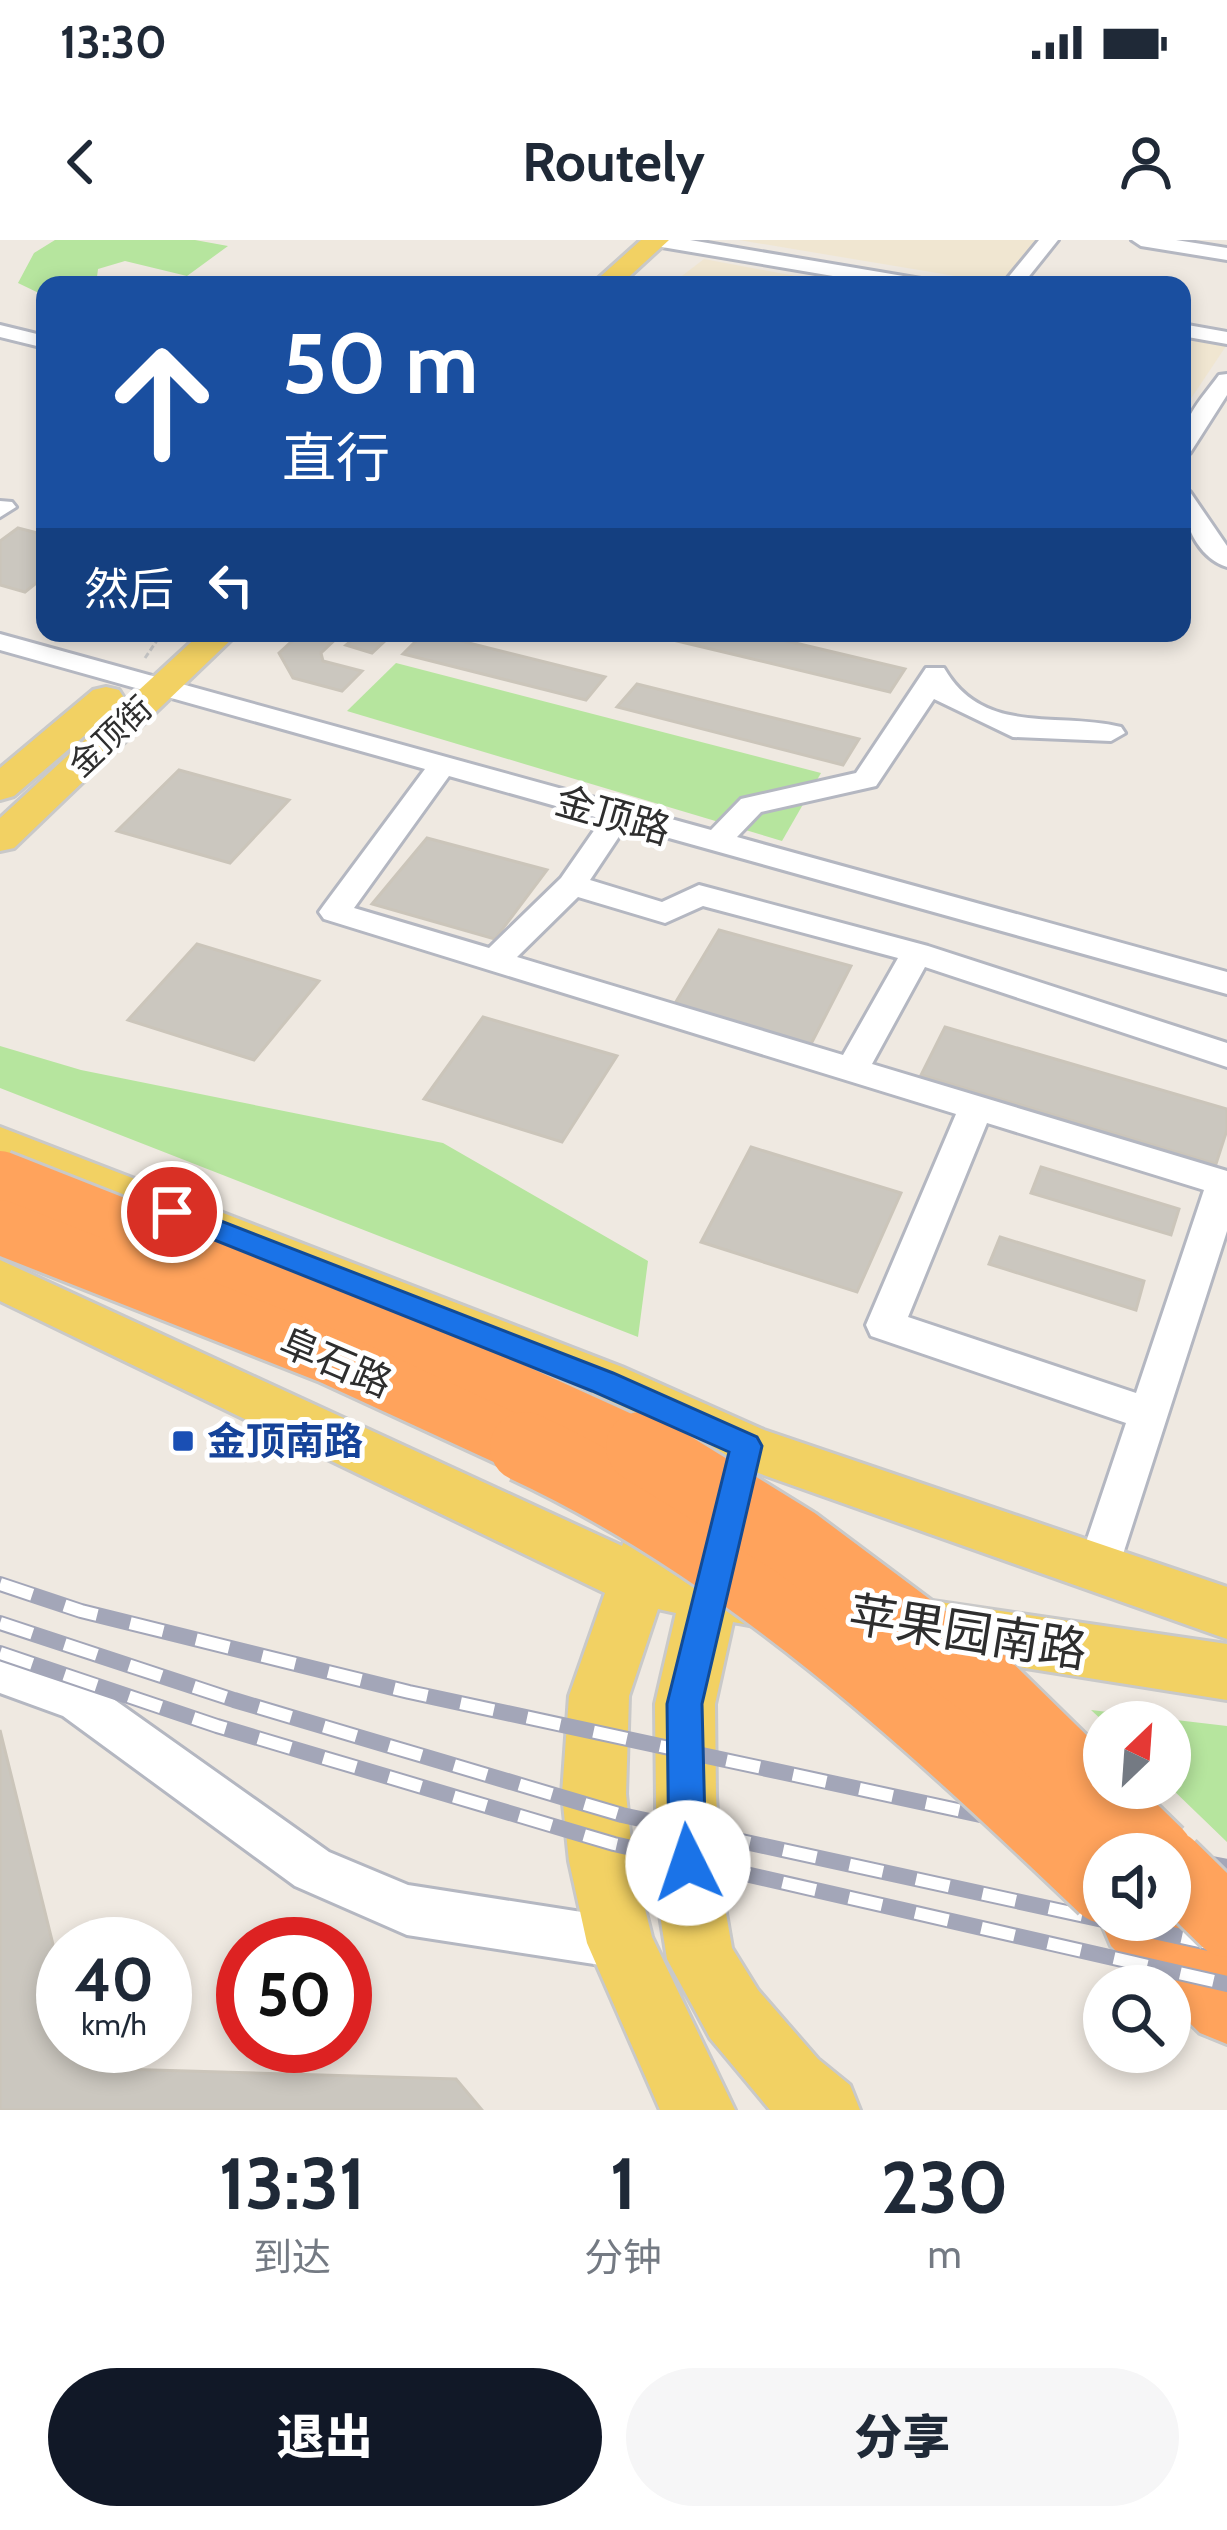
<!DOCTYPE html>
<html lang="zh">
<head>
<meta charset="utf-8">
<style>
  body { margin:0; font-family:Cabin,"Noto Sans SC",sans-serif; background:#f6f6f7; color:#1f2937; height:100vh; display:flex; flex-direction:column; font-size:45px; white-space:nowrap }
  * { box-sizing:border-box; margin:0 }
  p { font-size:39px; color:#747a83 }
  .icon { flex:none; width:66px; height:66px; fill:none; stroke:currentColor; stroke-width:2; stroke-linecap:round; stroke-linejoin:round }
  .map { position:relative; height:1870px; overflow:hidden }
  .side { display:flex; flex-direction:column; background:#fff; flex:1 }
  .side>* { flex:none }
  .top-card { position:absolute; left:36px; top:36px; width:1155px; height:366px; border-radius:24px; box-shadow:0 6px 18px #0003; background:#1a4fa0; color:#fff; overflow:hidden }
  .needle { width:78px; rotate:25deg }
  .fabs { position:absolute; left:1083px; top:1461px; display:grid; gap:24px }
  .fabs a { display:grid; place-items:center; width:108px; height:108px; border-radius:50%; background:#fff; box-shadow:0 6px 18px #0003; font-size:60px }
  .speed { position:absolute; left:36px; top:1677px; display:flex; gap:24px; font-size:60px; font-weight:700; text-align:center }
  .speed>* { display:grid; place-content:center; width:156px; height:156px; border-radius:50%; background:#fff; box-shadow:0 6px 18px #0003; line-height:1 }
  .speed small { font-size:30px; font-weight:400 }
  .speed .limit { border:18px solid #d22; background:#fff; color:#111 }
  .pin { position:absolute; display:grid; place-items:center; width:102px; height:102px; color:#fff; margin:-51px; border:6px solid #fff; border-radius:50%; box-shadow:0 3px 12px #0007 }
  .me { position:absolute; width:132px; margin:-66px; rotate:356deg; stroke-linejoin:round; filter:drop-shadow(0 0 9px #0008) }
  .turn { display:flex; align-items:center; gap:42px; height:252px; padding:0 48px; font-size:54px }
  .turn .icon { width:156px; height:156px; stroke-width:2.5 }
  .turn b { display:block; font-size:84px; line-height:102px }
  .then { display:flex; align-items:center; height:114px; padding:0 48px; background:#0003; gap:24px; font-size:45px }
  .eta { display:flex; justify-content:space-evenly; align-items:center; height:204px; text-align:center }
  .eta b { font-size:72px; font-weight:800; line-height:84px }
  .cta { display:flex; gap:24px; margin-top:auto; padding:24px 48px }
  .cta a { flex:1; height:138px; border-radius:72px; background:#111827; color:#fff; font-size:48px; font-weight:800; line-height:138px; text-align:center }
  .cta a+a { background:#f6f6f7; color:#1f2937 }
  .status { display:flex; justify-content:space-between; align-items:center; height:84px; padding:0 60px; background:#fff; direction:ltr }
  .status svg { height:33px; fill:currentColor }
  header { display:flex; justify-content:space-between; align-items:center; height:156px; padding:0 48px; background:#fff; font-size:54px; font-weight:800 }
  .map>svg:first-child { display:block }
  .education { fill:#f0e6d1 }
  .green { fill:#b6e59e }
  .building { fill:#cbc7bf; stroke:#cbc5ba; stroke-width:3 }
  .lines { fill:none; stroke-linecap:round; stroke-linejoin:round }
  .minor-casing { stroke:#b4b7c1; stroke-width:6 }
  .major-casing { stroke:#c9c9c9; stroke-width:6 }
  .highway-casing { stroke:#c9c9c9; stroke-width:6 }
  .path { stroke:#c9c9c9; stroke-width:3; stroke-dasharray:6 3; stroke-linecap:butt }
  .minor { fill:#fff; fill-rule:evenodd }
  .major { fill:#f2d163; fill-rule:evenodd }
  .highway { fill:#ffa35c; fill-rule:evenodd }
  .rail-casing { stroke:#a3a6b8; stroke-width:16 }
  .rail { stroke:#fff; stroke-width:12; stroke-dasharray:34; stroke-linecap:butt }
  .highway-bridge-far1-casing { stroke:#c9c9c9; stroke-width:60; stroke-linecap:butt }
  .highway-bridge-casing { stroke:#c9c9c9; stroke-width:76; stroke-linecap:butt }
  .highway-bridge-far1 { stroke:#ffa35c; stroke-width:54 }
  .highway-bridge { stroke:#ffa35c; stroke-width:70 }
  .route { fill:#1a73e8; stroke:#114b97; stroke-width:3 }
  .transit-dot { fill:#1a4fb4; stroke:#fff; stroke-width:4.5 }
  .labels { text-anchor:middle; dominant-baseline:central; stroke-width:10; stroke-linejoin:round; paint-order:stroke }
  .far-street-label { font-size:33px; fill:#2e2e2e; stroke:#fff }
  .street-label { font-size:39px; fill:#2e2e2e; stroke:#fff }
  .transit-label { font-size:39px; font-weight:bold; fill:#164399; stroke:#fff; text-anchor:start }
  .near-street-label { font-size:48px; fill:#2e2e2e; stroke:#fff }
</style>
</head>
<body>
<div class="status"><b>13:30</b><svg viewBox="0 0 49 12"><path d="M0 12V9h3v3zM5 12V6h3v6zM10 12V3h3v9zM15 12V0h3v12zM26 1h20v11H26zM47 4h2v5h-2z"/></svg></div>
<header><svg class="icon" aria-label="back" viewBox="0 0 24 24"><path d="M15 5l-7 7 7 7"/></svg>Routely<svg class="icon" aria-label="person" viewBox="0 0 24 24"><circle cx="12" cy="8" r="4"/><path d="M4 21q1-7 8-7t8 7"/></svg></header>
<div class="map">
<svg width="1227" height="1870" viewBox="0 0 1227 1870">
  <rect width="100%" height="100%" fill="#efe9e1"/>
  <!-- education -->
  <g class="education">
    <path d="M739,0H1041L1009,45Z"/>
    <path d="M704,19L844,45H670Z"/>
    <path d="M1182,99L1226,106L1182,172Z"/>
  </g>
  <!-- green -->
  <g class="green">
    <path d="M55,0H195L228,6L187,36L125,21L98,29L96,45H45V56L18,43L34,13Z"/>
    <path d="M396,423L821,533L782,601L347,471Z"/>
    <path d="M0,806L81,830L443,903L648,1021L638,1097L0,848Z"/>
    <path d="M1091,1470L1227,1486V1602L1170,1547V1482H1104Z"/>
  </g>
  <!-- building -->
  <g class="building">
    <path d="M18,288L45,295V336L25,352L0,345V301Z"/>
    <path d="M301,393H342L321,413L323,421L362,431L342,451L293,438L279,413Z"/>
    <path d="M360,393H365L387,399L372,413L346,405Z"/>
    <path d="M424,393H429L605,437L586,460L403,414Z"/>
    <path d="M678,393H753L905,429L890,452L673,400Z"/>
    <path d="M637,444L859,499L843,525L617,467Z"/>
    <path d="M179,530L289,560L230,623L117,591Z"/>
    <path d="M427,598L547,630L495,699L372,664Z"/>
    <path d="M719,690L851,726L811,804L674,765Z"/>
    <path d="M197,704L319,741L254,820L128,780Z"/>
    <path d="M483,777L617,816L562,902L424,859Z"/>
    <path d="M945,787L1227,869V890L1216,924L921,835Z"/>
    <path d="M751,907L901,953L857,1052L701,1002Z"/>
    <path d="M1041,927L1179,969L1171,995L1031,953Z"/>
    <path d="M1000,997L1144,1041L1136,1070L989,1024Z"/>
    <path d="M0,1490L63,1745V1806H78L84,1828L456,1839L482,1870H0Z"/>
  </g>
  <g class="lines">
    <!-- minor casing -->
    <g class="minor-casing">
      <g id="minor">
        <path d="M647,0H690L921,39L931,45H886L656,6Z"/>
        <path d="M1039,0H1058L1022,45H1002Z"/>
        <path d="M1132,0H1176L1227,8V20L1141,6Z"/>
        <path d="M1182,84L1227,92V104L1182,96Z"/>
        <path d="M0,85L45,96V108L0,97Z"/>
        <path d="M1227,134V155L1190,213L1182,215C1182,176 1197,165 1219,135Z"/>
        <path d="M1182,250L1190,252L1227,306V327C1196,317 1182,280 1182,250Z"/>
        <path d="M0,261L12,262L16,267L0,277Z"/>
        <path d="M0,394L711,590L741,559L856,533L926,428H944C984,497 1057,471 1121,487L1125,493L1111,501L1013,497L934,459L876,546L761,572L737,597L1227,732V754L626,586L590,640L662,662L699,645L928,706L1227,803V827L925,727L872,824L1227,931V991L1115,1339L1100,1345L1085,1339L1078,1326L1126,1183L871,1096L866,1085L956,874L324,679L319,672L324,665L425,529L0,410ZM449,536L602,579L561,638L489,708L354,668ZM578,657L665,683L703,666L898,718L843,815L517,717ZM987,883L1204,950L1136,1153L908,1077Z"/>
        <path d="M0,1411L95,1446L329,1612L408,1645L620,1678L638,1685L645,1703L638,1721L620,1728L407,1695L295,1646L63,1476L0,1453Z"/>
      </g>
    </g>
    <!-- major casing -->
    <g class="major-casing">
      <g id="major">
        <path d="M641,0H669L620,45H591Z"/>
        <path d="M201,393H238L14,608L0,611V578Z"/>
        <path d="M106,447L119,450L124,458L119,466L14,556L0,560V528L93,450Z"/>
        <path d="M0,887L622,1127L764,1190L1227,1347V1399L727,1222L584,1157L0,923Z"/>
        <path d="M0,1020L622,1306L628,1293L648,1286L668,1293L677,1311L673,1321L689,1323L696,1309L716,1302L736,1309L744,1332L792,1345L800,1363L792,1381L771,1389L733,1382L715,1464L716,1557L723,1656L732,1708L758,1750L818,1819L850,1845L860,1870H770L710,1798L667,1719L657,1656L655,1464L676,1373L658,1369L629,1456L626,1554L633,1621L652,1697L735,1870H660L587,1703L569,1621L562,1554L569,1456L605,1353L0,1061Z"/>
        <path d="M912,1358L1227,1404V1460L912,1410L891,1403L883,1384L891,1365Z"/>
      </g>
    </g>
    <!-- highway casing -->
    <g class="highway-casing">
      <path id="highway" d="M1170,1660L1227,1713V1804L1200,1793L1170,1764V1746H1151L1111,1706L1100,1680L1104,1670V1680H1170Z"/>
    </g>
    <!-- path -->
    <path class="path" d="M145,418L162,393"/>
    <!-- minor -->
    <use href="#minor" class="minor"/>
    <!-- major -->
    <use href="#major" class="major"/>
    <!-- highway -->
    <use href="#highway" class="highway"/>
    <!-- rail casing -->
    <g class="rail-casing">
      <g id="rail">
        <path d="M0,1344L81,1371L409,1452L1162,1614"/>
        <path d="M0,1383L234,1460L622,1575L1227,1707"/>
        <path d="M0,1413L217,1486L614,1604L1227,1744"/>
        <path d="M1170,1616L1227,1627"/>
      </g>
    </g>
    <!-- rail -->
    <use href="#rail" class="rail"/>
    <!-- highway-bridge-far1 casing -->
    <g class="highway-bridge-far1-casing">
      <g id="highway-bridge-far1">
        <path d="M0,938L351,1076L646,1210"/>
        <path d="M0,987L328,1116L532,1210"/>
      </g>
    </g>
    <!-- highway-bridge casing -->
    <g class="highway-bridge-casing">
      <g id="highway-bridge">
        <path d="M525,1207C745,1309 930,1482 1104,1648"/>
        <path d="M641,1207L795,1302L982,1442L1158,1614"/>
        <path d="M1170,1626L1227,1682"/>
      </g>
    </g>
    <!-- highway-bridge-far1 -->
    <use href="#highway-bridge-far1" class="highway-bridge-far1"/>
    <!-- highway-bridge -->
    <use href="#highway-bridge" class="highway-bridge"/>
  </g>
  <!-- route -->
  <path class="route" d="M172,962L613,1133L757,1197L762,1206L702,1464L706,1623L701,1636L688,1641L675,1636L669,1623L667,1464L729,1212L592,1151L162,979L158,972Z"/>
  <!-- markers -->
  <rect class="transit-dot" x="171" y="1189" width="24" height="24" rx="6"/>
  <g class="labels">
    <!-- far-street labels -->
    <g class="far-street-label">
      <text transform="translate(110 496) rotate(-43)">金顶街</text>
    </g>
    <!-- street labels -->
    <g class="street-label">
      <text transform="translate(613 575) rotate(16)">金顶路</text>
      <text transform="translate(336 1122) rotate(23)">阜石路</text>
    </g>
    <!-- transit labels -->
    <g class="transit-label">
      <text x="207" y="1201">金顶南路</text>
    </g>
    <!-- near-street labels -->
    <g class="near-street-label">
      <text transform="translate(968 1392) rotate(9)">苹果园南路</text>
    </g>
  </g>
</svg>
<div class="fabs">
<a><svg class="needle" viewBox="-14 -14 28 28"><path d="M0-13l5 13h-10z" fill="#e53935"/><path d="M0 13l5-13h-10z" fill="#747a83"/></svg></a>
<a><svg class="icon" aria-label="sound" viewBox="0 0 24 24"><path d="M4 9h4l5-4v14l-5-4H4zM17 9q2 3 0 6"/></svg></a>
<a><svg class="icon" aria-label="search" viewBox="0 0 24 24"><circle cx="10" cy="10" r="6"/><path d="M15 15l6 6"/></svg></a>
</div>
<div class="speed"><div>40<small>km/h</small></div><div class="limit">50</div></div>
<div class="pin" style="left:172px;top:972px;background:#d93025"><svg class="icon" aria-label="arrive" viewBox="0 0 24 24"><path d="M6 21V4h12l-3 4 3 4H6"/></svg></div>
<svg class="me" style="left:688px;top:1623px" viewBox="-20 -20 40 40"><circle r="19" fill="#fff"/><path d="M0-13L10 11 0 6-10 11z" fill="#1a73e8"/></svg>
<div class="top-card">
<div class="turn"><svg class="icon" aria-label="ahead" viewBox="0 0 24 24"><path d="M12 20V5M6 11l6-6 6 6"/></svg><div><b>50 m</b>直行</div></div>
<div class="then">然后<svg class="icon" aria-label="left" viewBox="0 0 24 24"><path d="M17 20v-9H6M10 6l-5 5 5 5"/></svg></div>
</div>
</div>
<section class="side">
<div class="eta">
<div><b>13:31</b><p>到达</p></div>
<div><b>1</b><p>分钟</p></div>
<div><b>230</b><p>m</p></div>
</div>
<div class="cta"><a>退出</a><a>分享</a></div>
</section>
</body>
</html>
